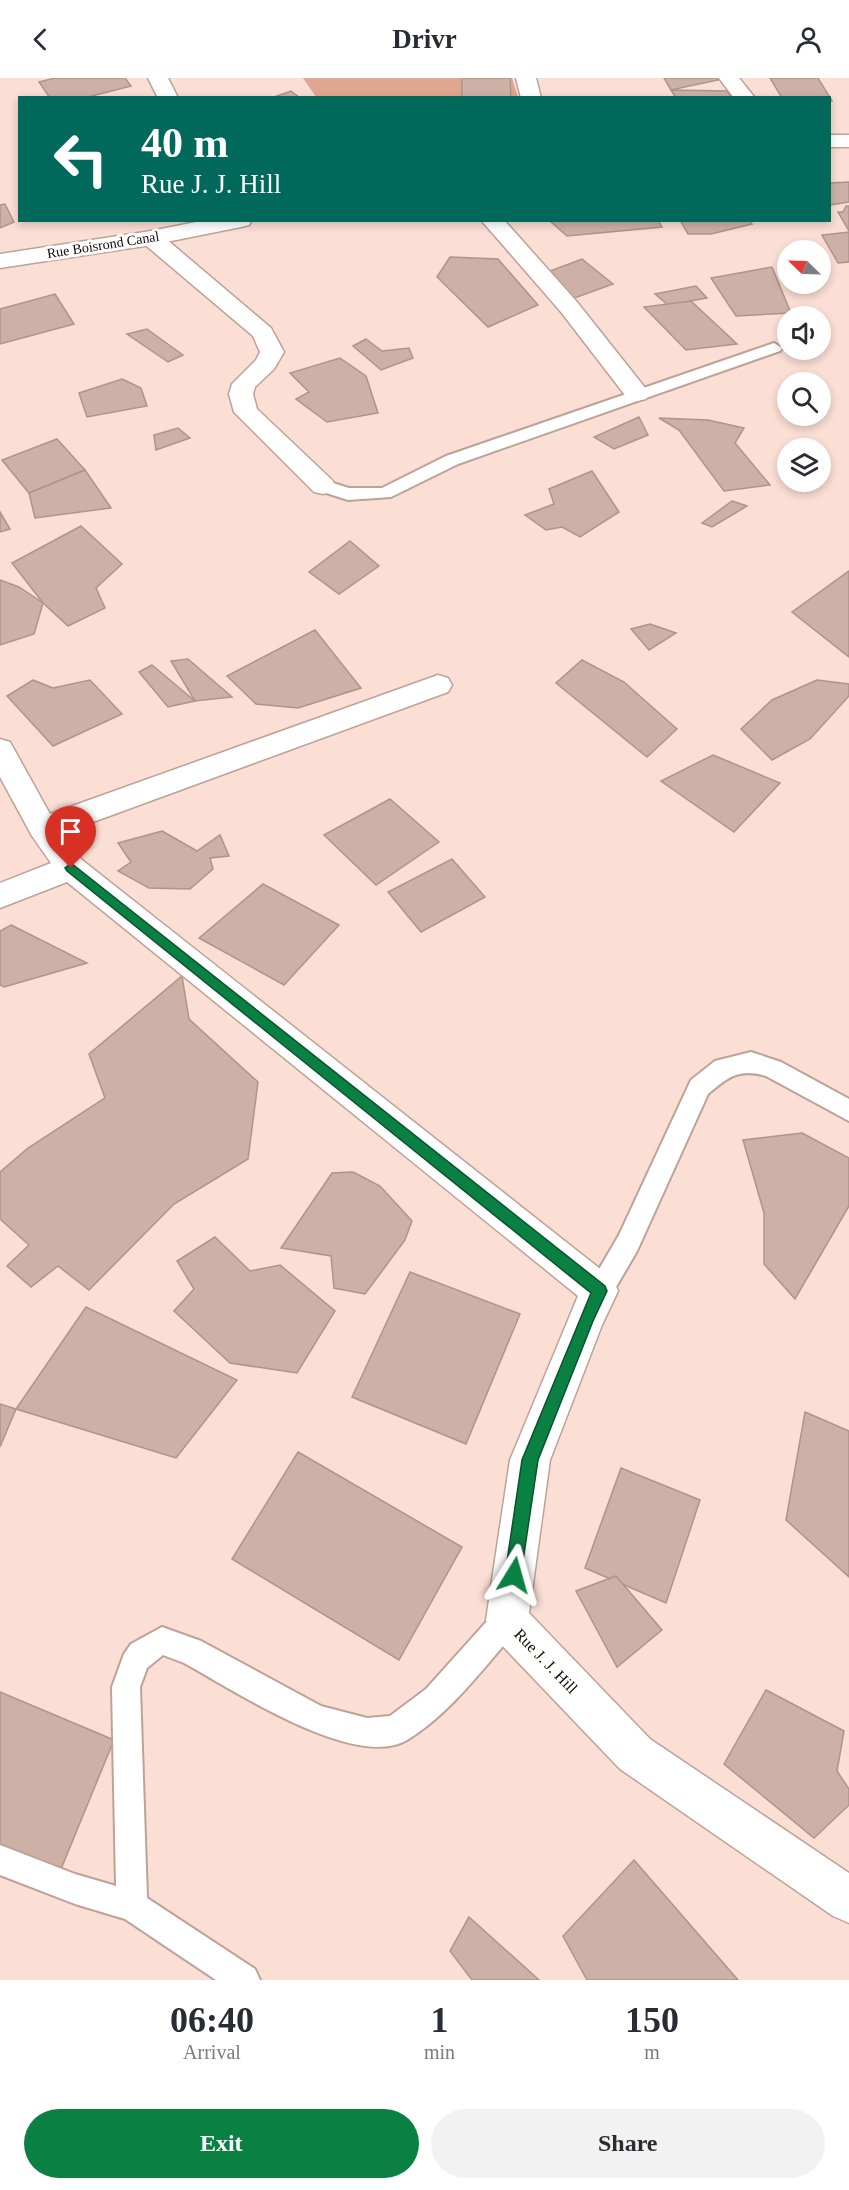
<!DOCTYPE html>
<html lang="en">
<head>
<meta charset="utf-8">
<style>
  body { margin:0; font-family:"Times New Roman",serif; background:#f2f2f3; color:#2b2b33; height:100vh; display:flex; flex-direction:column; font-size:22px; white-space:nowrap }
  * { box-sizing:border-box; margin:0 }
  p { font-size:20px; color:#7c7c81 }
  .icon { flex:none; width:33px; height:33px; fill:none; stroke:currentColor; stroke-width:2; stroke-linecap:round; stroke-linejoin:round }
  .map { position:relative; height:1902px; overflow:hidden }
  .details { display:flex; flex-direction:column; background:#fff; flex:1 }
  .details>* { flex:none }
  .guide { position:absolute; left:18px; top:18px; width:813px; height:126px; border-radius:0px; box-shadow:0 3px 9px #0003; background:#00695c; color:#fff; overflow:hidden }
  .needle { width:39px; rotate:293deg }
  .tools { position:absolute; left:777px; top:162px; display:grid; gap:12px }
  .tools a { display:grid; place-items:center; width:54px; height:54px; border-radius:50%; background:#fff; box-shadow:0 3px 9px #0003; font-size:30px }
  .pin { position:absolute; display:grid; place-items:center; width:51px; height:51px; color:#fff; margin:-62px -26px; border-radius:50% 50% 50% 0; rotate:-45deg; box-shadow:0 0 6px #0007 }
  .pin .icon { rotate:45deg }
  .me { position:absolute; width:66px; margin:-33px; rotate:8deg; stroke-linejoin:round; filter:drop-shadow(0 0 4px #0008) }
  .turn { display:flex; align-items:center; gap:21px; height:126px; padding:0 24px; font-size:27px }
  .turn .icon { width:78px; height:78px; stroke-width:2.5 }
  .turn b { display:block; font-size:42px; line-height:51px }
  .eta { display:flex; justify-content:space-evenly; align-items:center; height:102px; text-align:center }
  .eta b { font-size:36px; font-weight:600; line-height:42px }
  .cta { display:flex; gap:12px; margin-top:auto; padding:12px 24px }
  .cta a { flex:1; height:69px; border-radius:36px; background:#0b8043; color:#fff; font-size:24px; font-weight:600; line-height:69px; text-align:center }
  .cta a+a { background:#f2f2f3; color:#2b2b33 }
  header { display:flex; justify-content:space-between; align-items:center; height:78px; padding:0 24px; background:#fff; font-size:27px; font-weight:600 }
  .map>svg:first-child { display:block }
  .green { fill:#dfa791 }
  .building { fill:#cdb1a7; stroke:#ae948a; stroke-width:1.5 }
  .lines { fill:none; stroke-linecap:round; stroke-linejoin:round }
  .service-casing { stroke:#bda298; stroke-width:4 }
  .minor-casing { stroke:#bda298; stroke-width:3 }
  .tertiary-casing { stroke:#bda298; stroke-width:3 }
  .service { fill:#fff; fill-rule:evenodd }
  .minor { fill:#fff; fill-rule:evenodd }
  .tertiary { fill:#fff; fill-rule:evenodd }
  .route { fill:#0b8043; stroke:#07532c; stroke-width:1.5 }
  .labels { text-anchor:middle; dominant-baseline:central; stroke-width:6; stroke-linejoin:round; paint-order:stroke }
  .far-street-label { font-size:14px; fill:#130a07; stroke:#fff }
  .street-label { font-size:16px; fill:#130a07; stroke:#fff }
</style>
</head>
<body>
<header><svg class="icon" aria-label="back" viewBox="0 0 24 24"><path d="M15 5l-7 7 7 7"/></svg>Drivr<svg class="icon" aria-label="person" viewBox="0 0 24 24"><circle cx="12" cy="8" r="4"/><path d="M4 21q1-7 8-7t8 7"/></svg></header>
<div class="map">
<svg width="849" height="1902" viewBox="0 0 849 1902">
  <rect width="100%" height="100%" fill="#fbded4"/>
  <!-- green -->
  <path class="green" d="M303,0H512L518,19H316Z"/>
  <!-- building -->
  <g class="building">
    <path d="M55,0H125L131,8L84,20H50L39,4Z"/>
    <path d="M462,0H510L511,20H462Z"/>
    <path d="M664,0H717L718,2L671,12Z"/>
    <path d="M770,0H818L832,23H830V20H782Z"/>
    <path d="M671,12L727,13L732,20H676Z"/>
    <path d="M291,13L300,20H271Z"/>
    <path d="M849,104V124L830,127V105Z"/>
    <path d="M5,126L14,144L0,150V127Z"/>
    <path d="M846,128H849V153L838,134H843Z"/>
    <path d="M658,142L662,149L567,158L550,143Z"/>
    <path d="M680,142H748L752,146L711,156H688Z"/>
    <path d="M849,154V184L838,185L822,157Z"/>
    <path d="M450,179L498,181L538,227L488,249L437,199Z"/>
    <path d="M582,181L613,206L572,221L542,196Z"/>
    <path d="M772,189L791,235L736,238L711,200Z"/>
    <path d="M696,208L707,220L668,227L655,216Z"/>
    <path d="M55,216L74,246L0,266V231Z"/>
    <path d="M691,223L737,266L686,272L644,229Z"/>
    <path d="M147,251L183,277L168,284L127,256Z"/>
    <path d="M366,261L382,273L409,270L413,280L381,292L353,268Z"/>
    <path d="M340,280L366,298L378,335L327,344L296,321L309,314L290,295Z"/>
    <path d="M122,301L141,310L147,328L87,339L79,315Z"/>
    <path d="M639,339L648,357L614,371L594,359Z"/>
    <path d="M659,340L708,342L744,350L735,365L770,407L724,413L679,352Z"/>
    <path d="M178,350L190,360L156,372L154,357Z"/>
    <path d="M57,361L85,392L29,415L2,382Z"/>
    <path d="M85,392L111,430L35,440L29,415Z"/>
    <path d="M592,393L619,434L580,459L562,449L546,452L525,437L554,426L549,411Z"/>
    <path d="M732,423L747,428L712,449L702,445Z"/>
    <path d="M0,434L10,451L0,454Z"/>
    <path d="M81,448L122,486L96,510L105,530L68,548L43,525L12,485Z"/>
    <path d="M350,463L379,488L339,516L309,494Z"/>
    <path d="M849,493V579L792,534Z"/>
    <path d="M0,502L19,509L43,525L34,556L0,567Z"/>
    <path d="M650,546L676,555L649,572L631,551Z"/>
    <path d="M315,552L361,610L298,630L256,626L227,598Z"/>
    <path d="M188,581L232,619L195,623L171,583Z"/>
    <path d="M582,582L624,604L677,651L647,679L556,605Z"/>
    <path d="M152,587L195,623L168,629L139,594Z"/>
    <path d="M33,602L53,610L90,602L122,636L53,668L7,618Z"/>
    <path d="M817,602L849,606V618L810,661L772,682L741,651L772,622Z"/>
    <path d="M713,677L780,705L734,754L661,703Z"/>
    <path d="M390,721L439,764L376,807L324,757Z"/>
    <path d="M162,753L197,773L220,757L229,778L210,780L213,791L190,811L149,810L118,793L131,784L118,765Z"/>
    <path d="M452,781L485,819L421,854L388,814Z"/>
    <path d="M263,806L339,847L284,907L199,860Z"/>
    <path d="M11,847L87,885L4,909L0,907V853Z"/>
    <path d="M182,898L189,941L258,1004L248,1081L174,1126L89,1212L58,1188L31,1209L7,1188L29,1167L0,1141V1094L28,1070L105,1020L89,976Z"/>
    <path d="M802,1055L849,1080V1128L795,1221L764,1186V1135L743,1062Z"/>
    <path d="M353,1094L380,1108L412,1143L405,1162L365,1216L334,1210L331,1178L281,1170L332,1095Z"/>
    <path d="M215,1159L250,1193L280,1187L335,1233L297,1295L230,1285L174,1233L194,1211L177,1183Z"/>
    <path d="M410,1194L520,1236L466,1366L352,1319Z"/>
    <path d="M86,1229L237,1302L176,1380L16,1331Z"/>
    <path d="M0,1326L16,1331L0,1369Z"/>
    <path d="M805,1334L849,1353V1499L786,1442Z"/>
    <path d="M298,1374L462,1469L399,1582L232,1481Z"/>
    <path d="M621,1390L700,1422L666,1525L585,1490Z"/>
    <path d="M616,1498L662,1552L617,1589L576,1513Z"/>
    <path d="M766,1612L844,1653L837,1693L849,1711V1727L814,1760L724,1686Z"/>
    <path d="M0,1614L114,1662L61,1791L0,1768Z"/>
    <path d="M634,1782L738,1902H587L563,1858Z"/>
    <path d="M469,1839L539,1902H472L450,1873Z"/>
  </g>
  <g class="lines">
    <!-- service casing -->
    <g class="service-casing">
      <g id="service">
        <path d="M774,265L782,270L780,273L458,386L391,419L348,422L317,412L314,408L317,404L323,402L349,410H382L446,378Z"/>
        <path d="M751,974L781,984L849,1021V1043L766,998C739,990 728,999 708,1016L637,1173L609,1221L600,1225L591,1221L588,1213L591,1205L619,1157L691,1002L715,983Z"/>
        <path d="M507,1528L517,1532L521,1542L517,1552C483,1590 451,1635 407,1662C355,1693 232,1611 184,1585L163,1577L147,1590L140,1609L147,1820L255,1891L260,1902H216L125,1841L75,1826L0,1797V1767L75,1796L116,1808L112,1609L124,1576L131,1566L162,1549L201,1563L321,1628L367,1640L390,1638L426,1611L497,1532Z"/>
      </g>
    </g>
    <!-- minor casing -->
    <g class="minor-casing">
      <g id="minor">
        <path d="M148,0H168L178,20H158Z"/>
        <path d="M516,0H536L541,20H521Z"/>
        <path d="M719,0H739L755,20H734Z"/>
        <path d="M481,142H504L577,224L646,311L649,316L646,321L637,323L628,321L561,234Z"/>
        <path d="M151,153L159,155L271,250L284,274L274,291L255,309L253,316L257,331L332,402L336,408L332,414L323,416L314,414L234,334L229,316L232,306L256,282L260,274L253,258L143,165L140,160L143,155Z"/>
        <path d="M438,597L448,600L452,607L448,614L63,755L82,782L613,1201L618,1213L602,1247L550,1382L529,1535L650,1661L849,1795V1845L833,1838L620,1691L492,1557L486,1542L510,1382L578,1218L67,804L0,830V805L51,785L32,758L0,699V661L10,664L50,736Z"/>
      </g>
    </g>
    <!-- tertiary casing -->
    <g class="tertiary-casing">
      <g id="tertiary">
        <rect x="830" y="57" width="19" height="12"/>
        <path d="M206,142H252L249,147L241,149L151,167L0,190V176L151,153Z"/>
      </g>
    </g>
    <!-- service -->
    <use href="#service" class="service"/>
    <!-- minor -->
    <use href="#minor" class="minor"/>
    <!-- tertiary -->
    <use href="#tertiary" class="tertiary"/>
  </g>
  <!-- route -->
  <path class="route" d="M71,785L605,1208L607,1213L593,1243L538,1382L520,1503L514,1505L508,1503L505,1497L522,1382L591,1215L67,793L65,790Z"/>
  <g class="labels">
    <!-- far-street labels -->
    <g class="far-street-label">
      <text transform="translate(103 167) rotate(-9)">Rue Boisrond Canal</text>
    </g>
    <!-- street labels -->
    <g class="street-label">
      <text transform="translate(546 1583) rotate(46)">Rue J. J. Hill</text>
    </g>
  </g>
</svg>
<div class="tools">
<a><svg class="needle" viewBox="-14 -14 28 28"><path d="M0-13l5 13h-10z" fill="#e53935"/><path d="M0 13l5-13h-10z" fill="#7c7c81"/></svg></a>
<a><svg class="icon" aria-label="sound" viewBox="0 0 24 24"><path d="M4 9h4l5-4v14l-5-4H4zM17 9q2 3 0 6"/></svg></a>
<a><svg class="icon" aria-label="search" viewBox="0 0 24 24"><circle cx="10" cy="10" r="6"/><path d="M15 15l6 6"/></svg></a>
<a><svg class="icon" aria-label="layers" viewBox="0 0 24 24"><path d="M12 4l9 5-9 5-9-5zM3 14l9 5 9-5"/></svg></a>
</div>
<div class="pin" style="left:71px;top:790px;background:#d93025"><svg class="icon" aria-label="arrive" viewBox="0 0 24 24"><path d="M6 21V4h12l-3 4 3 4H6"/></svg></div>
<svg class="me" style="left:514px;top:1497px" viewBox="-20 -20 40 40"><path d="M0-17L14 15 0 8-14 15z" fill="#0b8043" stroke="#fff" stroke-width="4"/></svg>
<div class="guide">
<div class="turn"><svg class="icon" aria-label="left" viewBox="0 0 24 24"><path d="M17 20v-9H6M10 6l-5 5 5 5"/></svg><div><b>40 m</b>Rue J. J. Hill</div></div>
</div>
</div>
<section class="details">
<div class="eta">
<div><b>06:40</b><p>Arrival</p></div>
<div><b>1</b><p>min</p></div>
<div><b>150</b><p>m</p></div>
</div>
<div class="cta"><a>Exit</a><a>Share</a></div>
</section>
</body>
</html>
